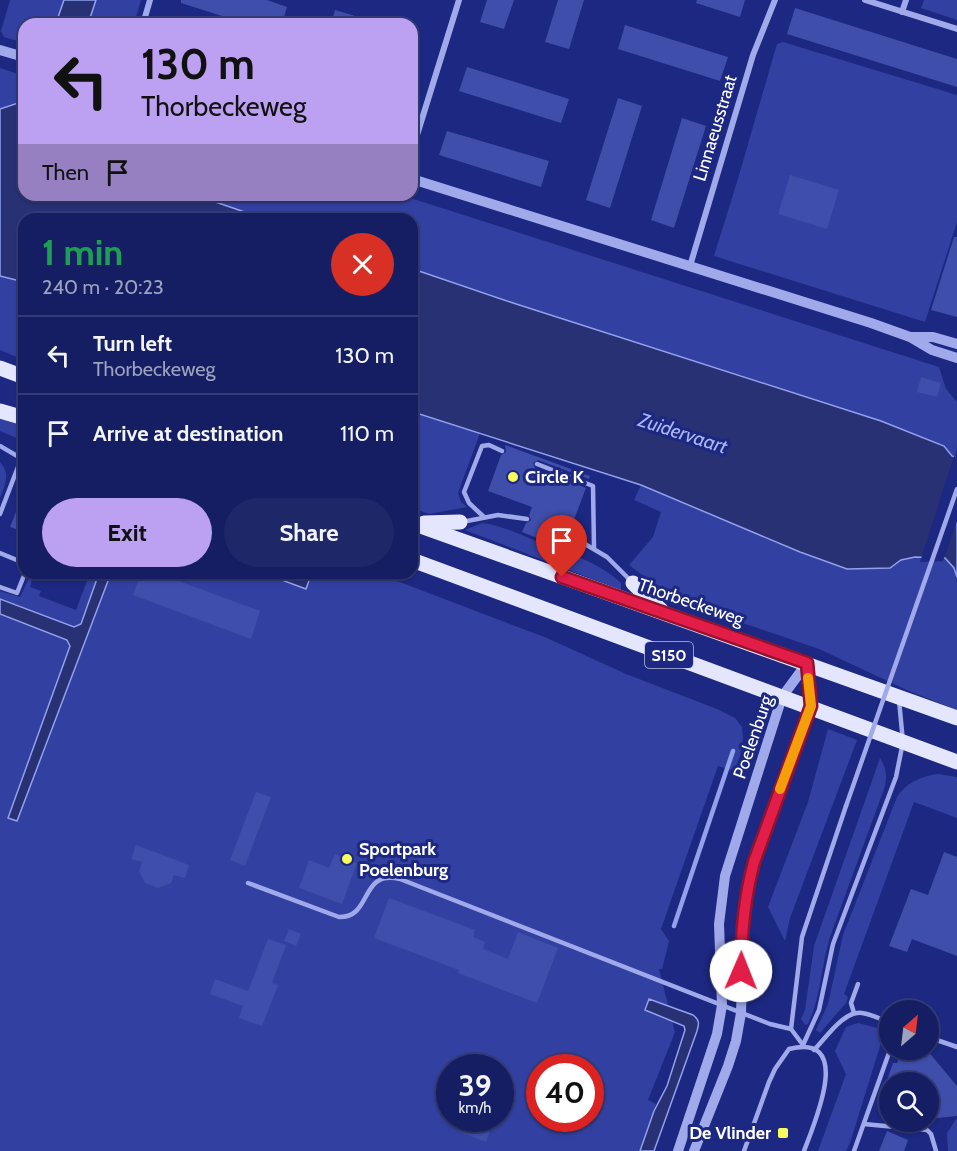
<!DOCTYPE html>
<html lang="en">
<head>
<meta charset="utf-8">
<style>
  body { margin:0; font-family:Cabin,sans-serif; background:#1e2768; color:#f1f3f6; height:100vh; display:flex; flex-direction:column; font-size:22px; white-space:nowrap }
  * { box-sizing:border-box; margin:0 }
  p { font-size:20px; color:#9da2be }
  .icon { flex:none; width:33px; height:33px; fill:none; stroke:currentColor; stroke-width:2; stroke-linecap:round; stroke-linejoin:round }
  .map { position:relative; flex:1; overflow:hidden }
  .sheet { position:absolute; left:18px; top:213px; width:400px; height:366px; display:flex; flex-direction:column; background:#151e62; border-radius:18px; box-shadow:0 2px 4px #0004,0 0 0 2px #343c77 }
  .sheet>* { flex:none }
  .guide { position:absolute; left:18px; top:18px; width:400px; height:183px; border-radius:18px; box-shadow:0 2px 4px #0004,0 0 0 2px #343c77; background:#bca0f2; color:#111; overflow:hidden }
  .needle { width:39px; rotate:28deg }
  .buttons { position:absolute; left:879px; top:1000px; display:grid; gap:12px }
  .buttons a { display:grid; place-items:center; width:60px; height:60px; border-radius:50%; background:#151e62; box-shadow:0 2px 4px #0004,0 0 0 2px #343c77; font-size:30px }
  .speed { position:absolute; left:436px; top:1054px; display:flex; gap:12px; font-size:30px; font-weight:700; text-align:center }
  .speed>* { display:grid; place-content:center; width:78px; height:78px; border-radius:50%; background:#151e62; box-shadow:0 2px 4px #0004,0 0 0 2px #343c77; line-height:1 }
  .speed small { font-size:15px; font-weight:400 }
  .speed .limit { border:9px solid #d22; background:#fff; color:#111 }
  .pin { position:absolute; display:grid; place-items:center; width:51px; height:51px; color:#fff; margin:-62px -26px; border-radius:50% 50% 50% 0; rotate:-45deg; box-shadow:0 0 6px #0007 }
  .pin .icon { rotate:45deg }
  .me { position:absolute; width:66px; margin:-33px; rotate:1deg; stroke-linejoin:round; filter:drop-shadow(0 0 4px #0008) }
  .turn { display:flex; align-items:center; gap:21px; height:126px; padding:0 24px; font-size:27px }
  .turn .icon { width:78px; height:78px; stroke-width:2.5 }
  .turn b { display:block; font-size:42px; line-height:51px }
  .then { display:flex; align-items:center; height:57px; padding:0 24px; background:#0003; gap:12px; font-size:22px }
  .round { display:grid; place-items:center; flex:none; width:63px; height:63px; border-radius:32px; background:#1e2768 }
  .summary { display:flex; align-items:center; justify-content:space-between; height:102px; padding:0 24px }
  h1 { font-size:36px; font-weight:700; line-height:45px; color:#1e9e55 }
  .primary-button { display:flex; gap:12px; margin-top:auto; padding:12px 24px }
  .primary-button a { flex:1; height:69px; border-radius:36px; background:#bca0f2; color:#111; font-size:24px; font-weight:700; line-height:69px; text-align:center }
  .primary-button a+a { background:#1e2768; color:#f1f3f6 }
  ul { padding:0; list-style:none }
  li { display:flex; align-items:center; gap:18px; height:78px; padding:0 24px; border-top:2px solid #343c77 }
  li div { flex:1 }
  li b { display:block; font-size:22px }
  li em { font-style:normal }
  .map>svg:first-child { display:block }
  .green { fill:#3240a1; fill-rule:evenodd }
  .water { fill:#273174; stroke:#93a0ec; stroke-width:1.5 }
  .pier { fill:#1c2882 }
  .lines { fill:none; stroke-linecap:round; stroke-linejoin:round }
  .stream { stroke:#93a0ec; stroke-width:4.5 }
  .building { fill:#3f4eaa }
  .service { stroke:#a0aaea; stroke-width:4.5 }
  .minor { stroke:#a0aaea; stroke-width:6 }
  .tertiary { stroke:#a0aaea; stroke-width:10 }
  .primary { stroke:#e4e6fe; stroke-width:15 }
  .service-bridge { stroke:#a0aaea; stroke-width:4.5 }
  .route-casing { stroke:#92132f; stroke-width:15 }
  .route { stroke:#e11d48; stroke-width:10 }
  .slow { stroke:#f59e0b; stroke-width:10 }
  .poi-dot { fill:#f7fb5d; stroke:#1c2882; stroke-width:2 }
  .labels { text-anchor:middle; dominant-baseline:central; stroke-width:6; stroke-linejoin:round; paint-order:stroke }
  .shield { fill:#1c2882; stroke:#bbbeda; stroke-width:1.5 }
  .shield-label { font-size:16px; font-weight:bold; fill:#fff }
  .street-label { font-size:18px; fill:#fff; stroke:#1c2882 }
  .poi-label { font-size:18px; font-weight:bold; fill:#fff; stroke:#1c2882; text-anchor:start }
  .water-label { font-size:20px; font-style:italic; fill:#abb5f2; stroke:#1c2882 }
</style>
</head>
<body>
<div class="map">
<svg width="957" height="1151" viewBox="0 0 957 1151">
  <rect width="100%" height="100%" fill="#1c2882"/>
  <!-- green -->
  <g class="green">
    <path d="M10,0H141L134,24H24V43L4,37L1,31Z"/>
    <path d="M924,0H957V20L921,8Z"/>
    <path d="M783,42L957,95V222L925,322L714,256L737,182L777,44Z"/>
    <path d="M0,68L24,76V101L0,109Z"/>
    <path d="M195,195H401L939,367L946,389L957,402V447L955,457H952L943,446L881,421L510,302L413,269L412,219H265Z"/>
    <path d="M0,276L24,282V360L0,350Z"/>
    <path d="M412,412L480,433L458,493L461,502L467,507L429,514L413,508Z"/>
    <path d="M0,418L24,427V441L0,431Z"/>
    <path d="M0,462C11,474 5,485 0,498Z"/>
    <path d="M641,485L800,552L847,569L890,568L901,560L915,557L945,558L954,568L957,577V710L909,691L819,649L675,600L629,565L653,537L661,512L634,500Z"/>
    <path d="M482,523C501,525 518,534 536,541C566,553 596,560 621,583V590L465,530Z"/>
    <path d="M90,573H99L81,624L74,627L0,599V591L20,597L29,578L32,580L30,587L41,591L39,596L76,610Z"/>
    <path d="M106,573H272L311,576L305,573H376L547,638L626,674L717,709L735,718L742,727L743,739L740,756L734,771L718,766L661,929L669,941L662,969H659L675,1032L648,1100L656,1104L640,1151H0V604L80,637ZM450,1068H501V1119H450ZM540,1068H591V1119H540Z"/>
    <path d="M828,729L857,740L790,918L785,941L768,907L808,802Z"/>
    <path d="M880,758C886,768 888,777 884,789L830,937C821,966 821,997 808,1024L805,1025L801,1019L805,1010L814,946Z"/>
    <path d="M938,774L957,777V818L914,802L844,994L848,997L846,1003L820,1033L816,1030L828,1004L843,935L897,797C906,783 921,776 938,774Z"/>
    <path d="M858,1023L885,1030L850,1143L846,1151H818L846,1074L835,1051L846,1027Z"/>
    <path d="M957,1118V1151H948L947,1133Z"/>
  </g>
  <!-- water -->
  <g class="water">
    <path d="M64,0H96L88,24L56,23Z"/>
    <path d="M24,101V195H195L265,219H24V282L0,276V109Z"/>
    <path d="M413,269L510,302L881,421L944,446L952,456L957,458V577L954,568L945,558L915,557L901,560L890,568L847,569L800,552L641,485L413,412Z"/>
    <path d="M99,573H111L17,821L8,818L70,646L67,640L0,614V599L74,627L81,624Z"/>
    <path d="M263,573H305L311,575L306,589Z"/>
    <path d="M649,999L693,1015C700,1020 699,1024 697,1031L654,1151H640L654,1111L667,1086L685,1030L684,1026L645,1010Z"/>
  </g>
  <!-- pier -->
  <path class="pier" d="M954,456L957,457V521L943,561L920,562Z"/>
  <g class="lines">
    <!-- stream -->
    <path class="stream" d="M674,926L733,751"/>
  </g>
  <!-- building -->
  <g class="building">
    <path d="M181,0H267L287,7L282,24H247L181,3Z"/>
    <path d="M487,0H514L504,29L480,22Z"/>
    <path d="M558,0H584L569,49L545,42Z"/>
    <path d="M697,0H745L740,17L696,3Z"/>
    <path d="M795,8L957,59V87L787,34Z"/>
    <path d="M335,10L372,21L371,24H331Z"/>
    <path d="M625,25L728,57L720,81L618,49Z"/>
    <path d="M467,67L569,99L561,123L459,91Z"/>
    <path d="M618,98L642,106L610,208L586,200Z"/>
    <path d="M682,118L706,126L674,228L651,220Z"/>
    <path d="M447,131L549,161L541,187L439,155Z"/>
    <path d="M790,175L839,190L827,229L778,214Z"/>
    <path d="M954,237H957V317L931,310Z"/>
    <path d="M921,377L941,383L937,397L917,392Z"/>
    <path d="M505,445L590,476L589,479L538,460L533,463L535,468L586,488L570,530L564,532L566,538L563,548L522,532L526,523L531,520L529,515L532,507L488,491L501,455L506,452Z"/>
    <path d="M23,494H24V532L10,527Z"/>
    <path d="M141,573H157L260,611L251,639L133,595Z"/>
    <path d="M256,792L271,797L245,866L230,860Z"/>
    <path d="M136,845L189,865L185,878L174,875L171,883L158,888L145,883L139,871L142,862L131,859Z"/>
    <path d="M944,852L957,857V956L912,939L907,952L889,946L911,889L928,895Z"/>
    <path d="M335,854L357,863L342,904L299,888L309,860L329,868Z"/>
    <path d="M389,898L475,930L473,937L485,942L483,949L508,959L518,932L558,948L537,1003L458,973L459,970L374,938Z"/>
    <path d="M289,929L301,934L296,946L284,941Z"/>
    <path d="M268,939L286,945L272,983L278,985L262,1026L239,1018L243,1006L210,994L215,979L248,991Z"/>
    <path d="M902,1050H927L957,1086V1116L928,1119V1083H886L893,1063H897Z"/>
    <path d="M461,1119H494L486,1142L457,1131Z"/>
    <path d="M887,1131L908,1140L904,1151H879Z"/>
  </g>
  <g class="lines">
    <!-- service -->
    <g class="service">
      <path d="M0,446L24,460"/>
      <path d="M537,464L593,486L594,548"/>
      <path d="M0,514L21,459"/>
      <path d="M484,517L469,503L464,492L482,446L489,445L502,451"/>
      <path d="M462,522L498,515L527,519"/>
      <path d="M568,534L607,557L631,581"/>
      <path d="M0,553L24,563"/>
      <path d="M0,587L17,593L25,573"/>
      <path d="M248,883L339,917C373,918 359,869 400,879L770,1024L791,1029L803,1045"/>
      <path d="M854,1013L851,1003L858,984"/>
      <path d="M791,1029L802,937L846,806"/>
      <path d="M928,1037L957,1047"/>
      <path d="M803,1045L819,1010L833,944L896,777L903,742L899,700"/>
      <path d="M814,1050C826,1038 844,1010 862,1013C871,1014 881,1019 890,1023"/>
      <path d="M864,1124L927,1130L931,1134L936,1151"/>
      <path d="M744,1151L769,1082L775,1069L789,1049C855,1032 814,1124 804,1151"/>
      <path d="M854,1151L890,1050"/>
    </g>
    <!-- minor -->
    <g class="minor">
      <path d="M865,0L957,29"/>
      <path d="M902,12L906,0"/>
      <path d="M143,24L150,0"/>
      <path d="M412,151L459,0"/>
      <path d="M690,266L753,55L775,0"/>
    </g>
    <!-- tertiary -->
    <g class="tertiary">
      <path d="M0,50L24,57"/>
      <path d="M412,179L871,323L910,337L932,350L957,358"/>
      <path d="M910,337H933L957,344"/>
      <path d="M678,1151L717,1034L722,1005L719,924L725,876L782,697L807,663"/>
      <path d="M694,1151L728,1066L736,1041L741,1013L744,905L754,862L811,706L807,663"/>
    </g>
    <!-- primary -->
    <g class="primary">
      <path d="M0,368L24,377"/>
      <path d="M0,411L24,418"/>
      <path d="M412,523L957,718"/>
      <path d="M424,523L460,522"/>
      <path d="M412,560L957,762"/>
      <path d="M633,583L661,610"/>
    </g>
    <!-- service-bridge -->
    <path class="service-bridge" d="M846,806L957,489"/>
  </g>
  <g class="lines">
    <!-- route casing -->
    <g class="route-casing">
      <path id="route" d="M562,577L807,663L811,706L754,862C744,899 741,934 741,971"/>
    </g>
    <!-- route -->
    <use href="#route" class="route"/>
    <!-- slow -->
    <path class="slow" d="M780,789L811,706L808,678"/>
  </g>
  <!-- markers -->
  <g class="poi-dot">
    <circle cx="513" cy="477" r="6"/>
    <circle cx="347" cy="859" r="6"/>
    <rect x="777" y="1127" width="12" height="12" rx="3"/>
  </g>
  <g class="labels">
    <!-- shield labels -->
    <rect class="shield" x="645" y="642" width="48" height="26" rx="4.5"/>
    <g class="shield-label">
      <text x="669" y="655">S150</text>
    </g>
    <!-- street labels -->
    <g class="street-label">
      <text transform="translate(715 128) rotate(-73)">Linnaeusstraat</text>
      <text transform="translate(691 602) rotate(19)">Thorbeckeweg</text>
      <text transform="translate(753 737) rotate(-71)">Poelenburg</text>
    </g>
    <!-- poi labels -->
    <g class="poi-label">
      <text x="525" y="477">Circle K</text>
      <text x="359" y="849">Sportpark<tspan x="359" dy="21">Poelenburg</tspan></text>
      <text x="771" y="1133" text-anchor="end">De Vlinder</text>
    </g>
    <!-- water labels -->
    <g class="water-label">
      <text transform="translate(683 433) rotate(18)">Zuidervaart</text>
    </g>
  </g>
</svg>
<div class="buttons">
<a><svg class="needle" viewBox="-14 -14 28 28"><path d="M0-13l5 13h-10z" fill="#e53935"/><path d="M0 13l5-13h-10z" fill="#9da2be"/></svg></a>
<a><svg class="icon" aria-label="search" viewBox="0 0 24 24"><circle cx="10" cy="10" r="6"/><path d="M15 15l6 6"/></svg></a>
</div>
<div class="speed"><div>39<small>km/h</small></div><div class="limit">40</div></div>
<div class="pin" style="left:562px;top:577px;background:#d93025"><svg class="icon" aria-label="arrive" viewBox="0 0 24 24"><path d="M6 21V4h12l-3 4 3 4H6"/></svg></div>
<svg class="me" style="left:741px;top:971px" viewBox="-20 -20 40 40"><circle r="19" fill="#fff"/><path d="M0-13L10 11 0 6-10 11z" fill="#e11d48"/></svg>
<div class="guide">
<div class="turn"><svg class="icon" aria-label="left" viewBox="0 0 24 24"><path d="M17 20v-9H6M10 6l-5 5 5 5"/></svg><div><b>130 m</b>Thorbeckeweg</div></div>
<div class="then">Then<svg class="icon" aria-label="arrive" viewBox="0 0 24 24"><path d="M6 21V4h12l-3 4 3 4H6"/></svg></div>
</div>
<section class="sheet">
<div class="summary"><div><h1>1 min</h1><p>240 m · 20:23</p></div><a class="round" style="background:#d93025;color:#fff"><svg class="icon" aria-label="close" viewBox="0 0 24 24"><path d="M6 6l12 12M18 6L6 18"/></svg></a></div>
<ul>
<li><svg class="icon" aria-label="left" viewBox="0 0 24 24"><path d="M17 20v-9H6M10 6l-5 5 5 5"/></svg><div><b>Turn left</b><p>Thorbeckeweg</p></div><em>130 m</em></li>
<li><svg class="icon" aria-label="arrive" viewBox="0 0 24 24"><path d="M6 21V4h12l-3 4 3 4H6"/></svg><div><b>Arrive at destination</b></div><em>110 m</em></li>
</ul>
<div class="primary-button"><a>Exit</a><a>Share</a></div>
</section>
</div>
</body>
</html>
